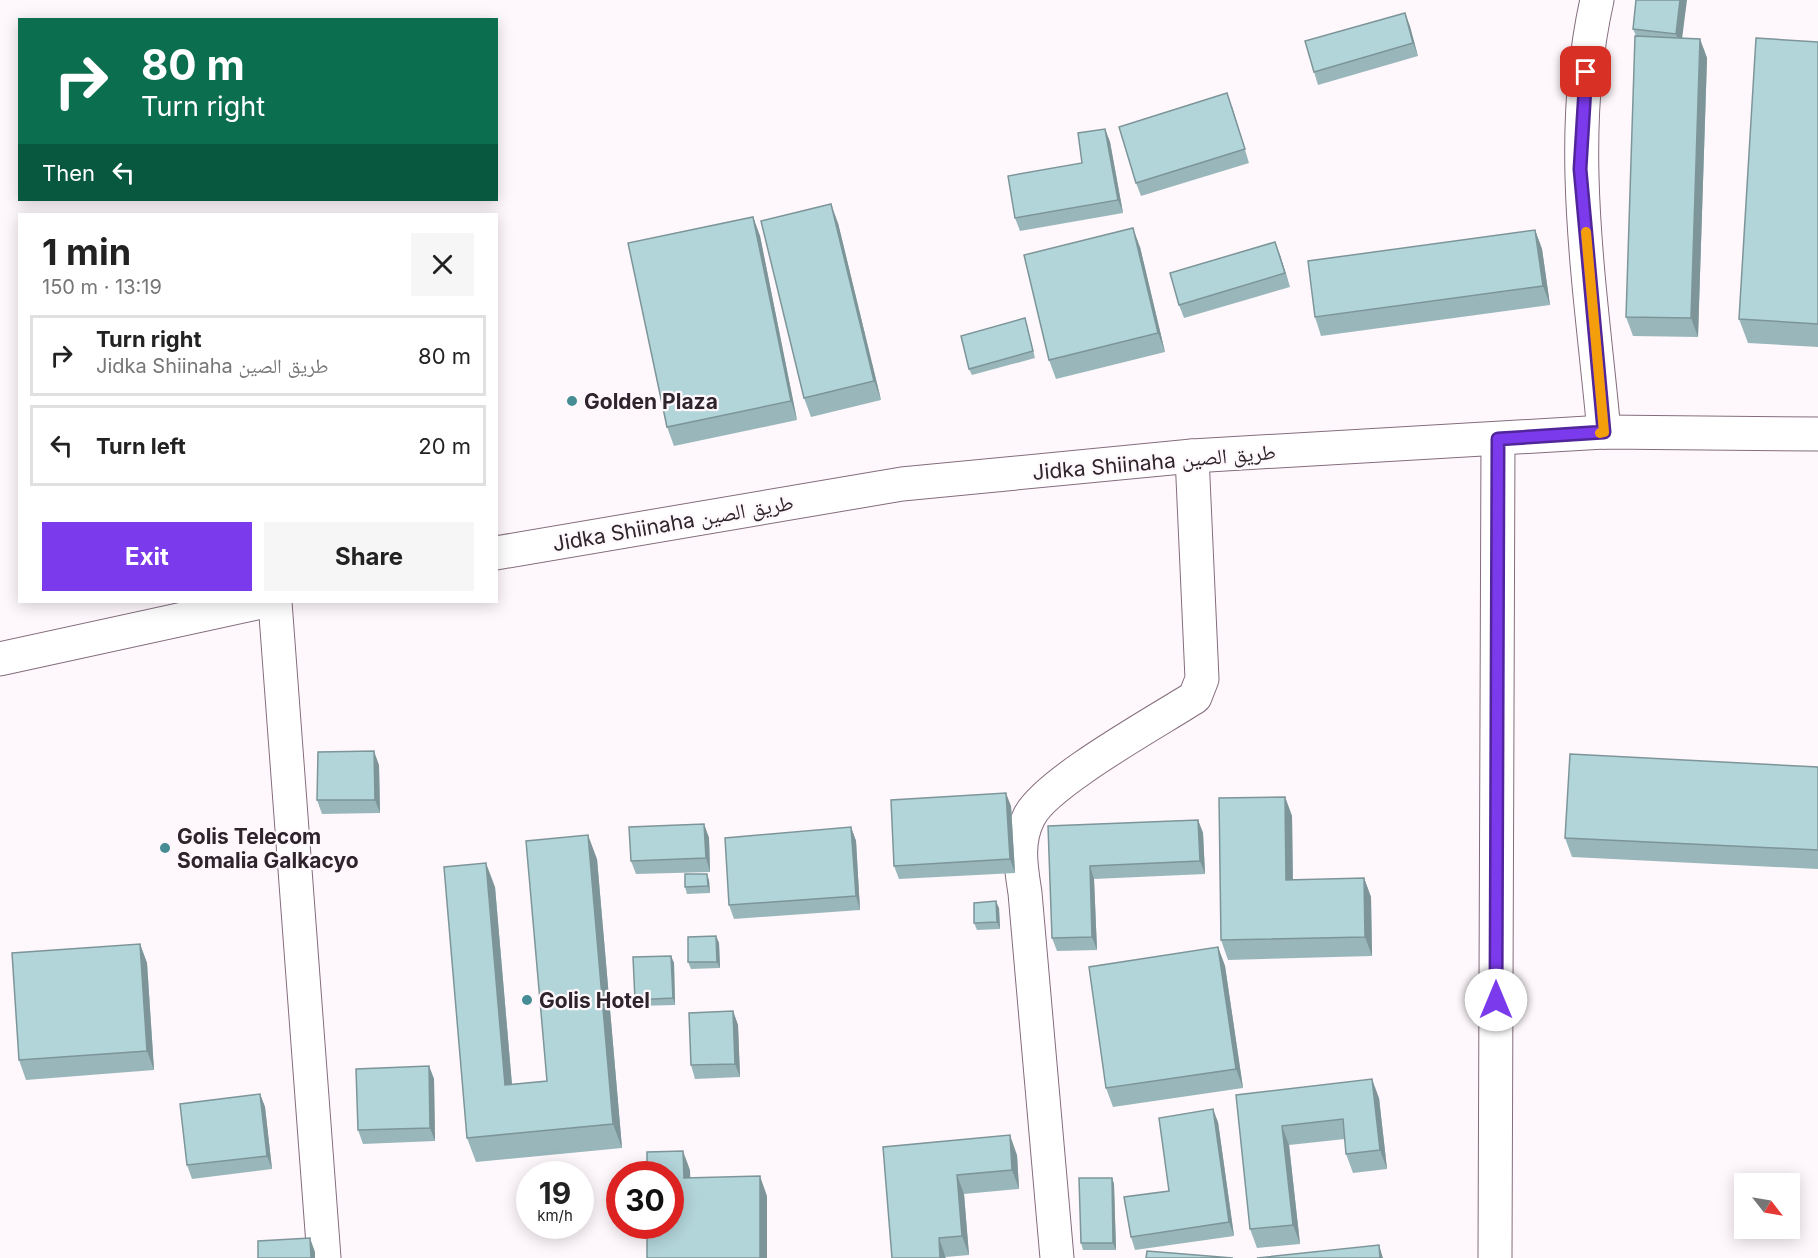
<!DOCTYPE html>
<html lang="en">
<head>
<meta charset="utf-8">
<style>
  body { margin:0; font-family:Inter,"Noto Naskh Arabic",sans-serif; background:#f6f6f6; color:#222; height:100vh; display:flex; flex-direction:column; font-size:22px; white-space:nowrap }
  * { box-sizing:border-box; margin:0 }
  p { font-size:20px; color:#767676 }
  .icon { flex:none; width:33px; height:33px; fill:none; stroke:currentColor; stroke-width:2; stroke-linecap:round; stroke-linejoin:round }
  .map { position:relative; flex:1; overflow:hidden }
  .drawer { position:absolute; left:18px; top:213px; width:480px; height:390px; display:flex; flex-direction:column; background:#fff; border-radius:0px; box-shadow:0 3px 15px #0003 }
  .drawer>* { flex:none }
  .hud { position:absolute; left:18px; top:18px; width:480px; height:183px; border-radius:0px; box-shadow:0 3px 15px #0003; background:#0b6e4f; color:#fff; overflow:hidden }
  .needle { width:39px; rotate:121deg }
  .fabs { position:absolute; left:1734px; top:1173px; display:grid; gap:12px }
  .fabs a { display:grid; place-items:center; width:66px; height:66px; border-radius:0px; background:#fff; box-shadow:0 3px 15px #0003; font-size:30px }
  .speed { position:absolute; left:516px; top:1161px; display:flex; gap:12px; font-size:30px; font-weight:700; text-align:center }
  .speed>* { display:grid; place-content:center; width:78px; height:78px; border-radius:50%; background:#fff; box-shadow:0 3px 15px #0003; line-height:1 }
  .speed small { font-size:15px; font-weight:400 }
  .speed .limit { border:9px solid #d22; background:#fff; color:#111 }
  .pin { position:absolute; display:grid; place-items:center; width:51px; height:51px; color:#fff; margin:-26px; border-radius:12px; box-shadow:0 3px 9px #0006 }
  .me { position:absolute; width:66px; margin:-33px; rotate:0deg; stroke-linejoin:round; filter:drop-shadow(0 0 4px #0008) }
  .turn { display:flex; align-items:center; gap:21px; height:126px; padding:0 24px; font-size:27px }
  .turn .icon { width:78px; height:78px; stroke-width:2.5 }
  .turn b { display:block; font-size:42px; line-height:51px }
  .then { display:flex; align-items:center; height:57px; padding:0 24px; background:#0003; gap:12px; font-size:22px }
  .round { display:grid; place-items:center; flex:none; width:63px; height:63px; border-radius:0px; background:#f6f6f6 }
  .headline { display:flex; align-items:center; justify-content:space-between; height:102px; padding:0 24px }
  h1 { font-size:36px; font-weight:700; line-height:45px }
  .cta { display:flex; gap:12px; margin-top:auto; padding:12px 24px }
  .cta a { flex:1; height:69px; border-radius:0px; background:#7c3aed; color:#fff; font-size:24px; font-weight:700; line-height:69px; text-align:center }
  .cta a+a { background:#f6f6f6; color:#222 }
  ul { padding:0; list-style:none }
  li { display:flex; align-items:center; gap:18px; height:81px; margin:0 12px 9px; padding:0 12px; border:3px solid #e0e0e0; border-radius:0px }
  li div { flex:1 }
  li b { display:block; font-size:22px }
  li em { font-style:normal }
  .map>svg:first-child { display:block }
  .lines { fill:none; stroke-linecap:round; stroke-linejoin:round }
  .street-casing { stroke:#846c7d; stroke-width:35 }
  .primary-casing { stroke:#846c7d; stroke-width:35 }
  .street { stroke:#fff; stroke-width:33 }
  .primary { stroke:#fff; stroke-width:33 }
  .wall { fill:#99b7bb }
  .shaded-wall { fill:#7d9599 }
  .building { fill:#b2d5da; stroke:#7d9599; stroke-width:1.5 }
  .route-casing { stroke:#51269a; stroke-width:15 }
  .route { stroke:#7c3aed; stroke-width:10 }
  .slow { stroke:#f59e0b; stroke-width:10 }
  .poi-dot { fill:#458c95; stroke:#fef8fc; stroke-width:2 }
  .labels { text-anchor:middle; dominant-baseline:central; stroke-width:4.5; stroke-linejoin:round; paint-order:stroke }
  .poi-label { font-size:21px; font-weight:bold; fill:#2e242b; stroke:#fef8fc; text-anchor:start }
  .street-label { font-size:21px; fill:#2e242b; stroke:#fef8fc }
</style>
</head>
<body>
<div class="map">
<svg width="1818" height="1258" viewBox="0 0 1818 1258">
  <rect width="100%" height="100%" fill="#fef8fc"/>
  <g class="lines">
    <!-- street casing -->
    <g class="street-casing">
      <g id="street">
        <path d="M1597,0C1565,142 1591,289 1604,432"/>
        <path d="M275,602L324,1258"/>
        <path d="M1057,1258L1025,893C1021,867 1016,842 1029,817C1045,783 1158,721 1195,697L1202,679L1192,456"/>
        <path d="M1495,1258L1498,439"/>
      </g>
    </g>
    <!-- primary casing -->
    <g class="primary-casing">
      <g id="primary">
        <path d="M496,553L902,484L1192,456L1604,432L1818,434"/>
        <path d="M0,659L261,602"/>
      </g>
    </g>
    <!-- street -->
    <use href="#street" class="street"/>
    <!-- primary -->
    <use href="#primary" class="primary"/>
  </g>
  <!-- wall -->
  <g class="wall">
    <path d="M1636,0L1682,38L1700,39L1707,58L1698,337L1633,336L1626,317L1636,36L1633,29Z"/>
    <path d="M1405,13L1418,56L1318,85L1314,72Z"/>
    <path d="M1818,42V347L1748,343L1739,319Z"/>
    <path d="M1232,106L1249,163L1141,196L1136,183Z"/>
    <path d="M1105,129L1110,142L1123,213L1020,231L1015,218L1082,163Z"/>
    <path d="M753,217L760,236L797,420L674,446L667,427Z"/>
    <path d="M838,223L881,400L811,417L804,398Z"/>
    <path d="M1535,230L1542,249L1550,305L1321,336L1315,317Z"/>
    <path d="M1140,247L1165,352L1056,379L1049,360Z"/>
    <path d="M1280,255L1290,287L1184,318L1179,305Z"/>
    <path d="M1027,325L1035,358L972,375L969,369Z"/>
    <path d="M379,765L380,813L322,814L317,800Z"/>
    <path d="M1818,767V869L1572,857L1565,838Z"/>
    <path d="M1285,797L1292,816L1293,880L1364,878L1371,897L1372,956L1228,960L1221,940Z"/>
    <path d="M1011,806L1015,873L899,879L894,866Z"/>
    <path d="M1198,820L1203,833L1205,874L1094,879L1097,950L1057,951L1052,938L1048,826Z"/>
    <path d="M704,824L709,838L710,872L636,874L631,861Z"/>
    <path d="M851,827L856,841L860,910L734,919L729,905Z"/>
    <path d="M597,859L622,1148L476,1162L467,1138L495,887L512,1084L547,1081Z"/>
    <path d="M709,880L710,893L687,894L685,887Z"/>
    <path d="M999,908L1000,929L977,930L974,923Z"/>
    <path d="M716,936L719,943L720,968L691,969L688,962Z"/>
    <path d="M140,944L147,963L154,1070L26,1080L19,1060Z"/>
    <path d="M1218,947L1225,966L1243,1088L1113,1107L1106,1088Z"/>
    <path d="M671,956L674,963L675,1005L637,1006L635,1000Z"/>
    <path d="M733,1011L738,1025L740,1077L695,1079L691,1065Z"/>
    <path d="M429,1066L434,1079L435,1141L363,1144L358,1130Z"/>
    <path d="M260,1094L265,1107L272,1169L192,1179L187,1165Z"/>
    <path d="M1236,1095L1379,1098L1387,1169L1353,1173L1346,1154L1345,1139L1289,1145L1300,1244L1257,1248L1250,1229Z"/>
    <path d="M1218,1122L1234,1236L1135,1250L1131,1237L1169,1191Z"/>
    <path d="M883,1147L1017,1155L1019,1189L964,1194L969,1255L946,1257Z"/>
    <path d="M1112,1178L1114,1184L1116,1250H1083L1081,1243Z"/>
  </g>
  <!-- shaded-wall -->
  <g class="shaded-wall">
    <path d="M1680,0H1687L1681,47L1676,34Z"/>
    <path d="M1405,13L1410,26L1418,56L1413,43Z"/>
    <path d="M1700,39L1707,58L1698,337L1691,318Z"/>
    <path d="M1105,129L1110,142L1123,213L1118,200Z"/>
    <path d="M831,204L838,223L881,400L874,381Z"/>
    <path d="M753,217L760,236L797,420L791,401Z"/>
    <path d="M1133,228L1140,247L1165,352L1158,333Z"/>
    <path d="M1535,230L1542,249L1550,305L1543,286Z"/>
    <path d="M1275,242L1280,255L1290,287L1285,273Z"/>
    <path d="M374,751L379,765L380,813L375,800Z"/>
    <path d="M1006,793L1011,806L1015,873L1010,859Z"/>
    <path d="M1285,797L1292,816L1293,899L1286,880Z"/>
    <path d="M1198,820L1203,833L1205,874L1200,861Z"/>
    <path d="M704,824L709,838L710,872L706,858Z"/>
    <path d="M851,827L856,841L860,910L856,896Z"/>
    <path d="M588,835L597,859L622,1148L613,1124Z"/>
    <path d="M486,863L495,887L514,1109L505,1085Z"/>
    <path d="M1090,866L1094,879L1097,950L1092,937Z"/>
    <path d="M707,874L709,880L710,893L708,886Z"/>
    <path d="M1364,878L1371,897L1372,956L1365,937Z"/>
    <path d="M996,901L999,908L1000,929L997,922Z"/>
    <path d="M716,936L719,943L720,968L717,962Z"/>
    <path d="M140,944L147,963L154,1070L147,1051Z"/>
    <path d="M1218,947L1225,966L1243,1088L1236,1069Z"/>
    <path d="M671,956L674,963L675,1005L673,998Z"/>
    <path d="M733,1011L738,1025L740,1077L735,1064Z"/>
    <path d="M429,1066L434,1079L435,1141L430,1128Z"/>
    <path d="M1372,1079L1379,1098L1387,1169L1380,1150Z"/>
    <path d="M260,1094L265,1107L272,1169L267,1156Z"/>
    <path d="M1213,1109L1218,1122L1234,1236L1229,1222Z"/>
    <path d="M1282,1126L1289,1145L1300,1244L1293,1225Z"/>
    <path d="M1010,1135L1017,1155L1019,1189L1012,1170Z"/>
    <path d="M683,1151L690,1170L691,1197L684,1178Z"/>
    <path d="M957,1175L964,1194L969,1255L962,1236Z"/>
    <path d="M760,1176L767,1196V1258H760Z"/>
    <path d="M1112,1178L1114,1184L1116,1250L1113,1243Z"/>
    <path d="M310,1238L315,1252V1258H311Z"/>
    <path d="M939,1238L946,1258H940Z"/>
    <path d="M1379,1245L1383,1258H1380Z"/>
  </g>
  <!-- building -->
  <g class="building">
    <path d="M1636,0H1680L1676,34L1633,29Z"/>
    <path d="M1405,13L1413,43L1314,72L1305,41Z"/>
    <path d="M1635,36L1700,39L1691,318L1626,317Z"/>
    <path d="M1756,38L1818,42V324L1739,319Z"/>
    <path d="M1227,93L1245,149L1136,183L1119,127Z"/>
    <path d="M1105,129L1118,200L1015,218L1008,176L1082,163L1078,133Z"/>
    <path d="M831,204L874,381L804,398L761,221Z"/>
    <path d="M753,217L791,401L667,427L628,243Z"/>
    <path d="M1133,228L1158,333L1049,360L1024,255Z"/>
    <path d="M1535,230L1543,286L1315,317L1308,261Z"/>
    <path d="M1275,242L1285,273L1179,305L1170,273Z"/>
    <path d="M1025,318L1033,351L969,369L961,336Z"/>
    <path d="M374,751L375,800H317L318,752Z"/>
    <path d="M1570,754L1818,767V850L1565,838Z"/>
    <path d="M1006,793L1010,859L894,866L891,800Z"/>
    <path d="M1285,797L1286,880L1364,878L1365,937L1221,940L1219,798Z"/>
    <path d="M1198,820L1200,861L1090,866L1092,937L1052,938L1048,826Z"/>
    <path d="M704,824L706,858L631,861L629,827Z"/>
    <path d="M851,827L856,896L729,905L725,838Z"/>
    <path d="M588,835L613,1124L467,1138L444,867L486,863L505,1085L547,1081L526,841Z"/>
    <path d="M685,874H707L708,886L685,887Z"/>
    <path d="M996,901L997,922L974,923V903Z"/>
    <path d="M716,936L717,962H688V937Z"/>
    <path d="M140,944L147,1051L19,1060L12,953Z"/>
    <path d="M1218,947L1236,1069L1106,1088L1089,967Z"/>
    <path d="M671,956L673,998L635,1000L633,957Z"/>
    <path d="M733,1011L735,1064L691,1065L689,1013Z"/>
    <path d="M429,1066L430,1128L358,1130L356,1069Z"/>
    <path d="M1372,1079L1380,1150L1346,1154L1343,1119L1282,1126L1293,1225L1250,1229L1236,1095Z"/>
    <path d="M260,1094L267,1156L187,1165L180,1104Z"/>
    <path d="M1213,1109L1229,1222L1131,1237L1124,1197L1169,1191L1159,1118Z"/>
    <path d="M1010,1135L1012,1170L957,1175L962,1236L939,1238L940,1258H892L883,1147Z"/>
    <path d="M683,1151L684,1178L760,1176V1258H647V1226H670V1174H647V1152Z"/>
    <path d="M1079,1178H1112L1113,1243H1081Z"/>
    <path d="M310,1238L311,1258H258V1241Z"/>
    <path d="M1379,1245L1380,1258H1257Z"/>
    <path d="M1147,1251L1233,1258H1146Z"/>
  </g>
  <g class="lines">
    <!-- route casing -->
    <g class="route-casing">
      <path id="route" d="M1496,1000L1498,439L1604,432L1580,169L1586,72"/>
    </g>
    <!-- route -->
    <use href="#route" class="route"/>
    <!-- slow -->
    <path class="slow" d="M1586,232L1604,432L1600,433"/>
  </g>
  <!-- markers -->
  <g class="poi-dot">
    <circle cx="572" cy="401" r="6"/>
    <circle cx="165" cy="848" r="6"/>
    <circle cx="527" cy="1000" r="6"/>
  </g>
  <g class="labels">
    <!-- poi labels -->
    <g class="poi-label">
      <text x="584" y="401">Golden Plaza</text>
      <text x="177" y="836">Golis Telecom<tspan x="177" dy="24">Somalia Galkacyo</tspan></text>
      <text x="539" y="1000">Golis Hotel</text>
    </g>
    <!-- street labels -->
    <g class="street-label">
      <text transform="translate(1154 462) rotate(-5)">Jidka Shiinaha طريق الصين</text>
      <text transform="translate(673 523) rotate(-10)">Jidka Shiinaha طريق الصين</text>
    </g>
  </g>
</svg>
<div class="fabs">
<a><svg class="needle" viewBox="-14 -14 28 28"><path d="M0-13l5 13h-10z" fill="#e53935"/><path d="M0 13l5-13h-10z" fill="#767676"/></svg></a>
</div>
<div class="speed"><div>19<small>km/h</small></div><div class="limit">30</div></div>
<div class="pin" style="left:1586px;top:72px;background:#d93025"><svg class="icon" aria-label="arrive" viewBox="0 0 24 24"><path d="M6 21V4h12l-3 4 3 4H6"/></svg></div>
<svg class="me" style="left:1496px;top:1000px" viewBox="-20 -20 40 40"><circle r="19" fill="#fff"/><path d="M0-13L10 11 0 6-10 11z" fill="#7c3aed"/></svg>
<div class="hud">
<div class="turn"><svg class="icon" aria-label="right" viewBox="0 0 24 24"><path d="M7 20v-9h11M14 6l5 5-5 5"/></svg><div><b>80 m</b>Turn right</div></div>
<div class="then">Then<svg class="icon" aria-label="left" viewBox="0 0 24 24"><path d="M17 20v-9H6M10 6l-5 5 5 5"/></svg></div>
</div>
<section class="drawer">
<div class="headline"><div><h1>1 min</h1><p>150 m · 13:19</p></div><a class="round"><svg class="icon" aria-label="close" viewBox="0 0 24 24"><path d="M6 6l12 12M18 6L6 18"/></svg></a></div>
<ul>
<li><svg class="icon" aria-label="right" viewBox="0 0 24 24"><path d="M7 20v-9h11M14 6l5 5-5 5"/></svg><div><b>Turn right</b><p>Jidka Shiinaha طريق الصين</p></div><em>80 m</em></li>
<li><svg class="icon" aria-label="left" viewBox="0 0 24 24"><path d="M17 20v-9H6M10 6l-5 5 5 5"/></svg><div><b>Turn left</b></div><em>20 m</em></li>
</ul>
<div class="cta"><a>Exit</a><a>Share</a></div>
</section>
</div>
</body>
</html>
